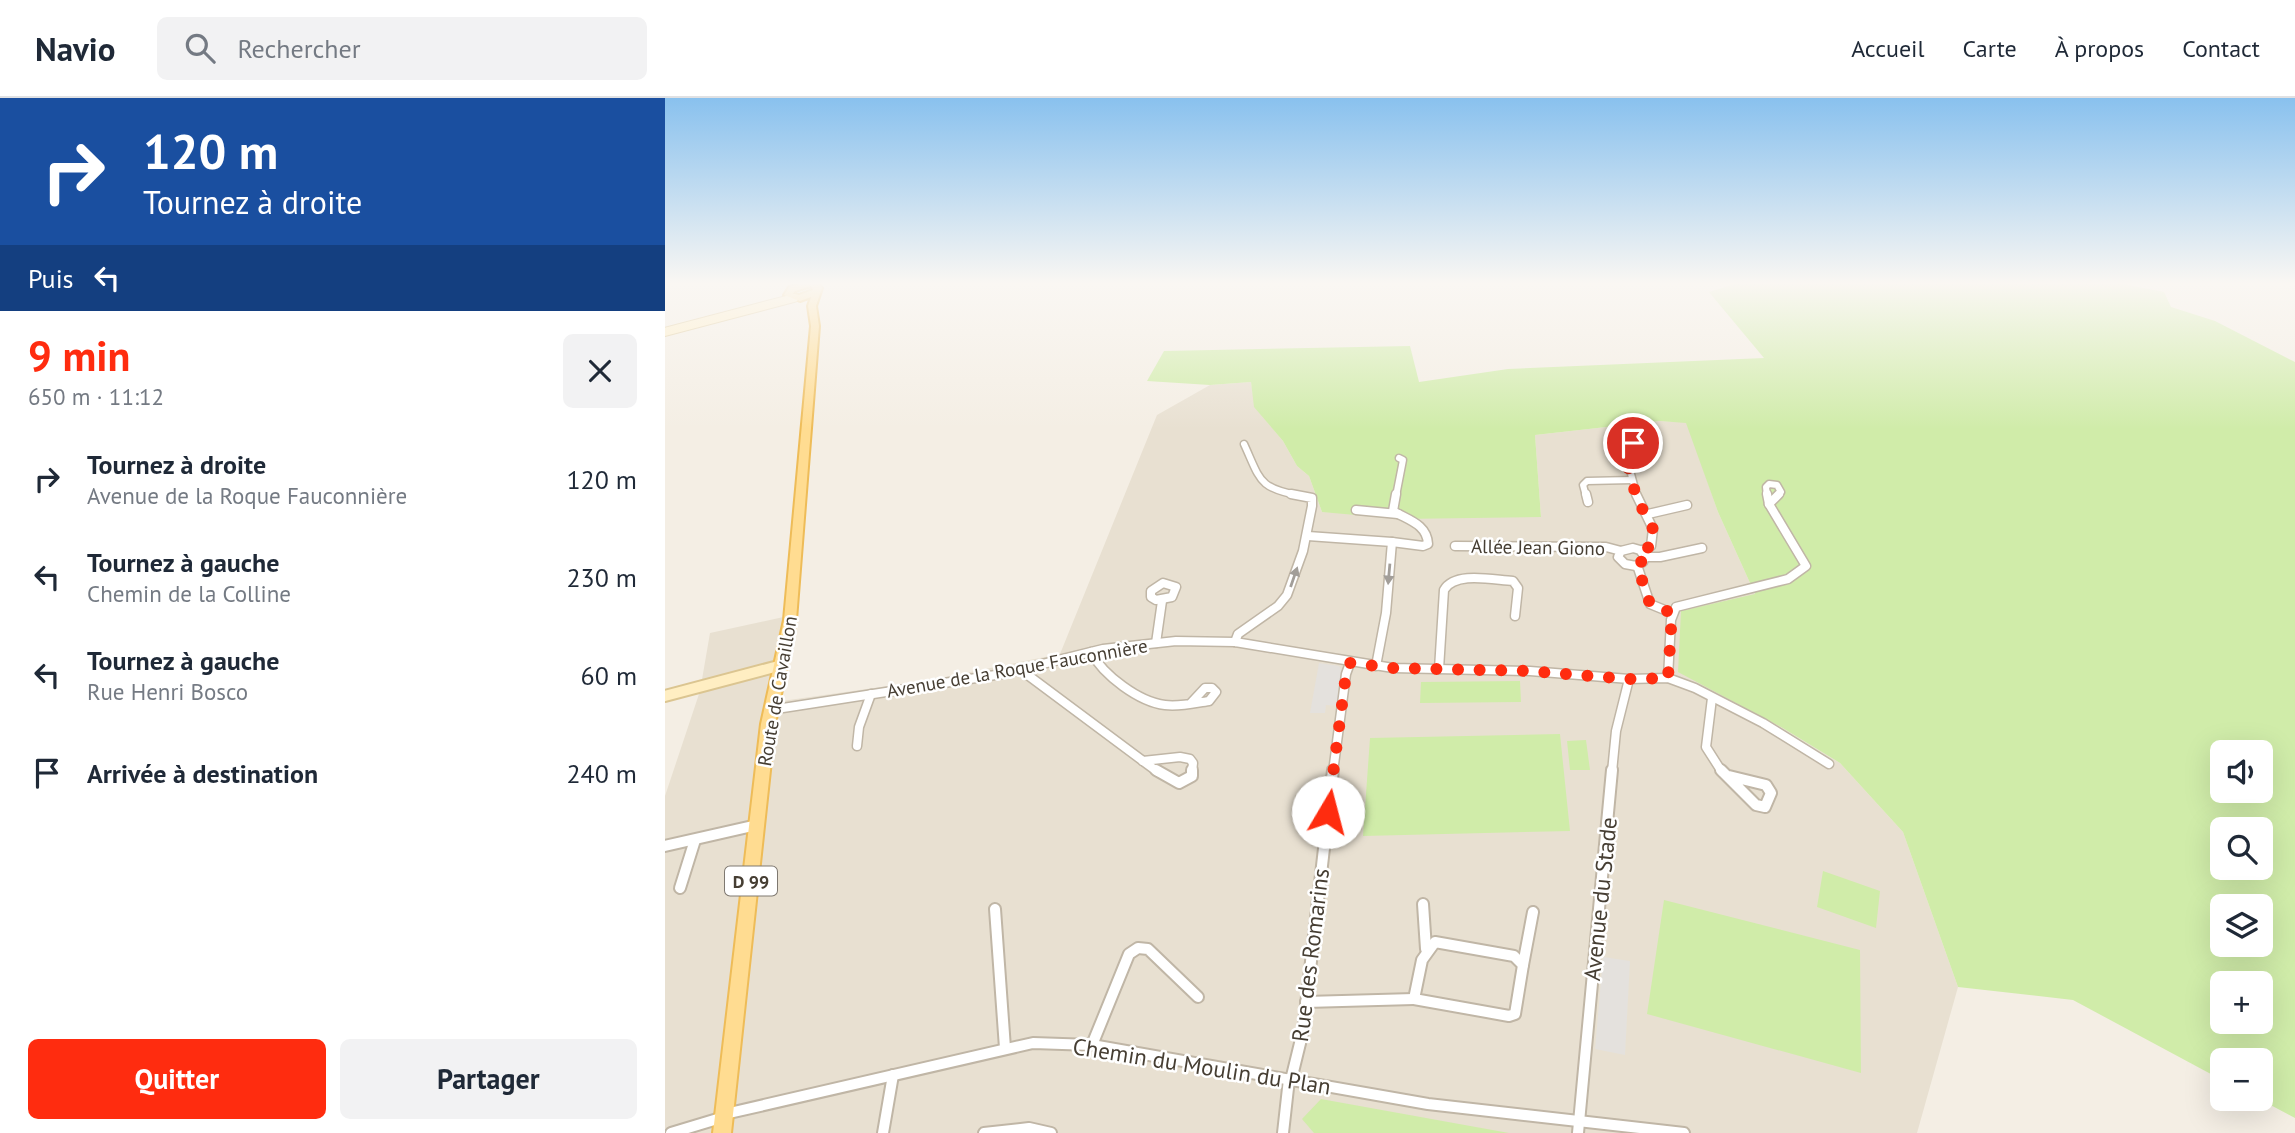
<!DOCTYPE html>
<html lang="fr">
<head>
<meta charset="utf-8">
<style>
  body { margin:0; font-family:"PT Sans",sans-serif; background:#f2f2f3; color:#1f2937; height:100vh; display:flex; flex-direction:column; font-size:26px; white-space:nowrap }
  * { box-sizing:border-box; margin:0 }
  p { font-size:23px; color:#747a83 }
  .icon { flex:none; width:38px; height:38px; fill:none; stroke:currentColor; stroke-width:2; stroke-linecap:round; stroke-linejoin:round }
  .map { position:relative; flex:1; overflow:hidden }
  .drawer { display:flex; flex-direction:column; background:#fff; width:665px }
  .drawer>* { flex:none }
  .banner { background:#1a4fa0; color:#fff; overflow:hidden }
  .fabs { position:absolute; left:1545px; top:642px; display:grid; gap:14px }
  .fabs a { display:grid; place-items:center; width:63px; height:63px; border-radius:10px; background:#fff; box-shadow:0 7px 28px #0002; font-size:35px }
  .pin { position:absolute; display:grid; place-items:center; width:60px; height:60px; color:#fff; margin:-30px; border:4px solid #fff; border-radius:50%; box-shadow:0 2px 7px #0007 }
  .me { position:absolute; width:77px; margin:-38px; rotate:8deg; stroke-linejoin:round; filter:drop-shadow(0 0 5px #0008) }
  .turn { display:flex; align-items:center; gap:24px; height:147px; padding:0 28px; font-size:32px }
  .turn .icon { width:91px; height:91px; stroke-width:2.5 }
  .turn b { display:block; font-size:49px; line-height:60px }
  .then { display:flex; align-items:center; height:66px; padding:0 28px; background:#0003; gap:14px; font-size:26px }
  .round { display:grid; place-items:center; flex:none; width:74px; height:74px; border-radius:10px; background:#f2f2f3 }
  .overview { display:flex; align-items:center; justify-content:space-between; height:119px; padding:0 28px }
  h1 { font-size:42px; font-weight:600; line-height:52px; color:#ff2c0f }
  .button { display:flex; gap:14px; margin-top:auto; padding:14px 28px }
  .button a { flex:1; height:80px; border-radius:10px; background:#ff2c0f; color:#fff; font-size:28px; font-weight:600; line-height:80px; text-align:center }
  .button a+a { background:#f2f2f3; color:#1f2937 }
  ul { padding:0; list-style:none }
  li { display:flex; align-items:center; gap:21px; height:98px; padding:0 28px }
  li div { flex:1 }
  li b { display:block; font-size:26px }
  li em { font-style:normal }
  header { display:flex; align-items:center; gap:42px; box-sizing:border-box; height:98px; padding:0 35px; background:#fff; border-bottom:2px solid #e0e1e3 }
  header strong { font-size:33px }
  nav { display:flex; gap:38px; margin-inline-start:auto; font-size:24px }
  .search { width:490px; height:63px; background:#f2f2f3; display:flex; align-items:center; gap:18px; box-sizing:border-box; padding:0 24px; border-radius:10px; color:#747a83; font-size:26px }
  main { display:flex; flex:1; min-height:0 }
  .map>svg:first-child { display:block }
  .residential { fill:#e8e0d1 }
  .green { fill:#d0eca9; fill-rule:evenodd }
  .parking { fill:#e4e1dd }
  .lines { fill:none; stroke-linecap:round; stroke-linejoin:round }
  .street-far2-casing { stroke:#c0b6a6; stroke-width:9 }
  .street-far1-casing { stroke:#c0b6a6; stroke-width:11 }
  .street-casing { stroke:#c0b6a6; stroke-width:14 }
  .secondary-far1-casing { stroke:#dbc591; stroke-width:10 }
  .secondary-casing { stroke:#dbc591; stroke-width:14 }
  .primary-casing { stroke:#eebc58; stroke-width:4 }
  .street-far2 { stroke:#fff; stroke-width:6 }
  .street-far1 { stroke:#fff; stroke-width:8 }
  .street { stroke:#fff; stroke-width:10 }
  .secondary-far1 { stroke:#ffeec2; stroke-width:8 }
  .secondary { stroke:#ffeec2; stroke-width:10 }
  .primary { fill:#ffdc91; fill-rule:evenodd }
  .oneway { fill:#a29e99 }
  .route { stroke:#ff2c0f; stroke-width:12; stroke-dasharray:0 21.6 }
  .labels { text-anchor:middle; dominant-baseline:central; stroke-width:5; stroke-linejoin:round; paint-order:stroke }
  .shield { fill:#fff; stroke:#7e7870; stroke-width:2 }
  .shield-label { font-size:18px; font-weight:bold; fill:#463e33 }
  .street-label { font-size:19px; fill:#463e33; stroke:#fff }
  .near-street-label { font-size:23px; fill:#463e33; stroke:#fff }
</style>
</head>
<body>
<header>
<strong>Navio</strong>
<div class="search"><svg class="icon" aria-label="search" viewBox="0 0 24 24"><circle cx="10" cy="10" r="6"/><path d="M15 15l6 6"/></svg>Rechercher</div>
<nav><a>Accueil</a><a>Carte</a><a>À propos</a><a>Contact</a></nav>
</header>
<main>
<section class="drawer">
<div class="banner">
<div class="turn"><svg class="icon" aria-label="right" viewBox="0 0 24 24"><path d="M7 20v-9h11M14 6l5 5-5 5"/></svg><div><b>120 m</b>Tournez à droite</div></div>
<div class="then">Puis<svg class="icon" aria-label="left" viewBox="0 0 24 24"><path d="M17 20v-9H6M10 6l-5 5 5 5"/></svg></div>
</div>
<div class="overview"><div><h1>9 min</h1><p>650 m · 11:12</p></div><a class="round"><svg class="icon" aria-label="close" viewBox="0 0 24 24"><path d="M6 6l12 12M18 6L6 18"/></svg></a></div>
<ul>
<li><svg class="icon" aria-label="right" viewBox="0 0 24 24"><path d="M7 20v-9h11M14 6l5 5-5 5"/></svg><div><b>Tournez à droite</b><p>Avenue de la Roque Fauconnière</p></div><em>120 m</em></li>
<li><svg class="icon" aria-label="left" viewBox="0 0 24 24"><path d="M17 20v-9H6M10 6l-5 5 5 5"/></svg><div><b>Tournez à gauche</b><p>Chemin de la Colline</p></div><em>230 m</em></li>
<li><svg class="icon" aria-label="left" viewBox="0 0 24 24"><path d="M17 20v-9H6M10 6l-5 5 5 5"/></svg><div><b>Tournez à gauche</b><p>Rue Henri Bosco</p></div><em>60 m</em></li>
<li><svg class="icon" aria-label="arrive" viewBox="0 0 24 24"><path d="M6 21V4h12l-3 4 3 4H6"/></svg><div><b>Arrivée à destination</b></div><em>240 m</em></li>
</ul>
<div class="button"><a>Quitter</a><a>Partager</a></div>
</section>
<div class="map">
<svg width="1630" height="1035" viewBox="0 0 1630 1035">
  <rect width="100%" height="100%" fill="#f4eee4"/>
  <!-- residential -->
  <path class="residential" d="M586,284L590,309L618,343L632,368L644,378L657,414L876,419L870,337L995,323L1022,324L1053,414L1090,496L1116,629L1175,665L1238,734L1293,889L1252,1035H0V698L35,593L45,535L132,516L117,603L265,582L395,556L492,317L545,287Z"/>
  <!-- green -->
  <g class="green">
    <path d="M1070,186H1458L1499,194L1506,209L1550,223L1630,264V1020L1594,1001H1596V962H1558L1557,982L1408,902L1293,889L1238,734L1175,665L1116,629L1013,574L1016,513L1090,496L1053,414L1021,325L995,323L870,337L876,419L735,421L657,414L644,378L632,368L618,343L589,309L586,284L545,287L482,283L499,253L745,248L754,284L843,271L1099,260L1044,194ZM1558,654H1596V693H1558ZM1558,732H1596V770H1558ZM1558,808H1596V847H1558ZM1558,886H1596V924H1558Z"/>
    <path d="M855,583L856,604L755,605L756,584Z"/>
    <path d="M895,636L905,733L698,738L705,640Z"/>
    <path d="M921,642L925,672H905L902,643Z"/>
    <path d="M1158,773L1215,793L1211,830L1152,809Z"/>
    <path d="M999,802L1195,852L1196,975L982,916Z"/>
    <path d="M656,1001L844,1035H649L637,1021Z"/>
  </g>
  <!-- parking -->
  <g class="parking">
    <path d="M654,565L674,568L676,571L672,608L661,607L660,615H645Z"/>
    <path d="M938,859L965,863L960,957L930,951Z"/>
  </g>
  <g class="lines">
    <!-- street-far2 casing -->
    <g class="street-far2-casing">
      <g id="street-far2">
        <path d="M579,346C596,383 593,390 636,398"/>
        <path d="M731,398L738,362L734,360"/>
        <path d="M921,398L918,387L922,383L967,382"/>
        <path d="M972,398L960,354L964,346L985,343"/>
        <path d="M1102,398L1101,389L1104,386L1112,387L1116,394L1112,398"/>
      </g>
    </g>
    <!-- street-far1 casing -->
    <g class="street-far1-casing">
      <g id="street-far1">
        <path d="M921,396L923,404"/>
        <path d="M971,396L988,431L986,448L976,453"/>
        <path d="M1102,396L1104,406"/>
        <path d="M1104,406L1114,396"/>
        <path d="M691,412L733,416"/>
        <path d="M983,416L1022,407"/>
        <path d="M643,438L727,444L721,515L711,568"/>
        <path d="M727,444L758,448L763,446C762,426 743,422 728,413L731,396"/>
        <path d="M790,448L941,449L956,453"/>
        <path d="M968,450L975,452L980,459L978,464L971,468L960,466L953,459L956,453Z"/>
        <path d="M980,459H995L1037,450"/>
        <path d="M972,467L985,506L1007,515"/>
        <path d="M498,485L511,489L507,499L491,502L486,499V493Z"/>
        <path d="M570,544L573,536L613,508L622,497L638,453L647,408V400L626,396"/>
        <path d="M491,545L497,503"/>
        <path d="M426,554C438,577 474,604 500,607C515,609 530,605 544,603L551,594L547,590H540L526,605"/>
        <path d="M363,571L364,578L478,663"/>
        <path d="M774,571L779,492C790,473 828,482 848,483L853,490L850,518"/>
        <path d="M1003,580L1006,522L1011,509L1123,481L1141,468L1104,406"/>
        <path d="M1047,600L1041,649L1057,674"/>
        <path d="M105,612L337,576L438,551L511,543L570,544L728,570L865,573L964,581L1003,580L1030,590L1098,625L1164,666"/>
        <path d="M192,648L194,629L206,596"/>
        <path d="M478,663L493,674"/>
        <path d="M478,663L515,659L525,661L528,665L527,674"/>
        <path d="M668,674L681,576L685,565"/>
        <path d="M947,674L951,633L964,581"/>
      </g>
    </g>
    <!-- street casing -->
    <g class="street-casing">
      <g id="street">
        <path d="M491,672L514,685L527,678V672"/>
        <path d="M1056,672L1091,707L1100,709L1106,695L1101,687L1064,678"/>
        <path d="M0,748L92,727"/>
        <path d="M15,790L30,742"/>
        <path d="M758,806L761,851"/>
        <path d="M330,811L340,950"/>
        <path d="M770,844L849,858L858,867L850,916L844,918L749,901L757,862Z"/>
        <path d="M858,867L868,814"/>
        <path d="M641,904L749,901"/>
        <path d="M427,947L464,856L473,850L483,851L533,899"/>
        <path d="M626,982L638,933L668,672"/>
        <path d="M60,1016L368,945L427,947L763,1006L1019,1035"/>
        <path d="M6,1035L59,1019"/>
        <path d="M218,1035L228,977"/>
        <path d="M319,1035L364,1030L386,1035"/>
        <path d="M618,1035L624,981"/>
        <path d="M913,1035L947,672"/>
      </g>
    </g>
    <!-- secondary-far1 casing -->
    <g class="secondary-far1-casing">
      <path id="secondary-far1" d="M0,234L129,200"/>
    </g>
    <!-- secondary casing -->
    <g class="secondary-casing">
      <path id="secondary" d="M0,598L117,567"/>
    </g>
    <!-- primary casing -->
    <g class="primary-casing">
      <path id="primary" d="M134,186H154L157,190L151,208L154,228L131,522L110,626L66,1035H48L96,626L119,522L146,228L143,208L146,199L135,203L119,197L124,189ZM146,188L148,192L134,197L128,196L130,193Z"/>
    </g>
    <!-- street-far2 -->
    <use href="#street-far2" class="street-far2"/>
    <!-- street-far1 -->
    <use href="#street-far1" class="street-far1"/>
    <!-- street -->
    <use href="#street" class="street"/>
    <!-- secondary-far1 -->
    <use href="#secondary-far1" class="secondary-far1"/>
    <!-- secondary -->
    <use href="#secondary" class="secondary"/>
    <!-- primary -->
    <use href="#primary" class="primary"/>
  </g>
  <!-- one-way arrows -->
  <defs><path id="oneway-solid" d="M-6-.8H1V-3.2L6.5 0L1 3.2V.8H-6Z" transform="scale(1.75)"/></defs>
  <g class="oneway">
    <use href="#oneway-solid" transform="translate(724 476) rotate(95)"/>
    <use href="#oneway-solid" transform="translate(629 479) rotate(-71)"/>
  </g>
  <!-- sky -->
  <linearGradient id="sky" x2="0" y2="1"><stop stop-color="#89c1ee"/><stop offset="0.56" stop-color="#faf7f3"/><stop offset="1" stop-color="#faf7f3" stop-opacity="0"/></linearGradient>
  <rect width="1630" height="331" fill="url(#sky)"/>
  <g class="lines">
    <!-- route -->
    <path class="route" d="M663,714L681,576L685,565L728,570L865,573L964,581L1003,580L1007,515L985,506L972,467L980,461L976,453L986,448C994,432 982,420 975,407C970,396 958,358 962,347L968,345"/>
  </g>
  <g class="labels">
    <!-- shield labels -->
    <rect class="shield" x="60" y="768.5" width="52" height="29" rx="5"/>
    <g class="shield-label">
      <text x="86" y="783">D 99</text>
    </g>
    <!-- street labels -->
    <g class="street-label">
      <text transform="translate(873 449) rotate(1)">Allée Jean Giono</text>
      <text transform="translate(352 570) rotate(-10)">Avenue de la Roque Fauconnière</text>
      <text transform="translate(112 593) rotate(-80)">Route de Cavaillon</text>
    </g>
    <!-- near-street labels -->
    <g class="near-street-label">
      <text transform="translate(935 801) rotate(-84)">Avenue du Stade</text>
      <text transform="translate(645 857) rotate(-83)">Rue des Romarins</text>
      <text transform="translate(537 968) rotate(9)">Chemin du Moulin du Plan</text>
    </g>
  </g>
</svg>
<div class="fabs">
<a><svg class="icon" aria-label="sound" viewBox="0 0 24 24"><path d="M4 9h4l5-4v14l-5-4H4zM17 9q2 3 0 6"/></svg></a>
<a><svg class="icon" aria-label="search" viewBox="0 0 24 24"><circle cx="10" cy="10" r="6"/><path d="M15 15l6 6"/></svg></a>
<a><svg class="icon" aria-label="layers" viewBox="0 0 24 24"><path d="M12 4l9 5-9 5-9-5zM3 14l9 5 9-5"/></svg></a>
<a>+</a>
<a>−</a>
</div>
<div class="pin" style="left:968px;top:345px;background:#d93025"><svg class="icon" aria-label="arrive" viewBox="0 0 24 24"><path d="M6 21V4h12l-3 4 3 4H6"/></svg></div>
<svg class="me" style="left:663px;top:714px" viewBox="-20 -20 40 40"><circle r="19" fill="#fff"/><path d="M0-13L10 11 0 6-10 11z" fill="#ff2c0f"/></svg>
</div>
</main>
</body>
</html>
